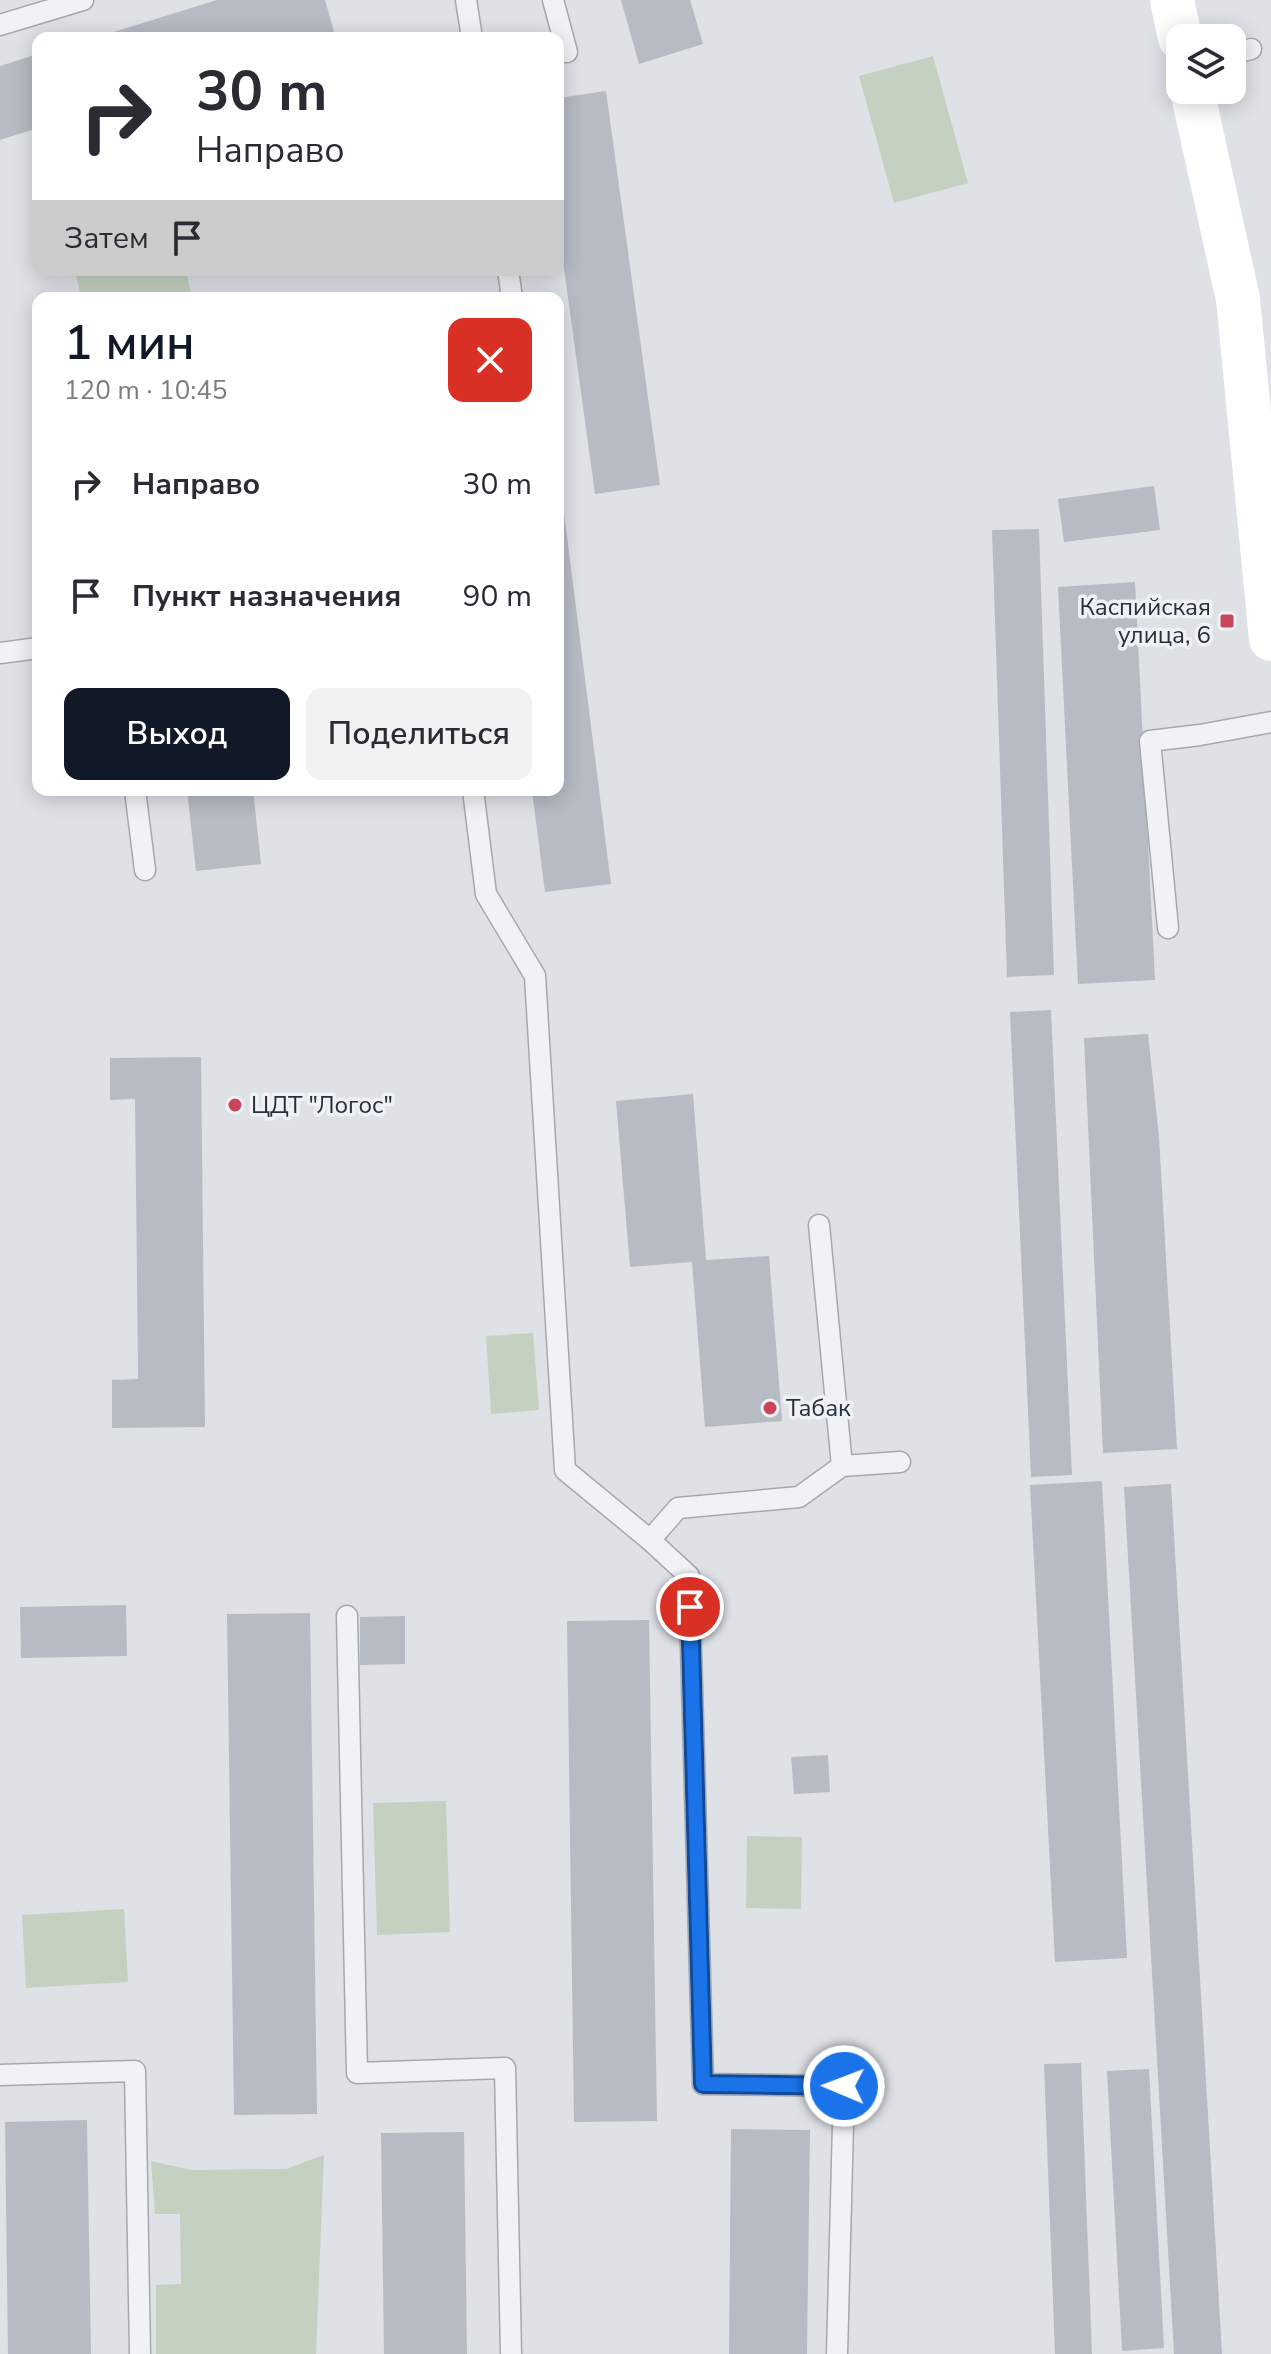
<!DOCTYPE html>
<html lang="ru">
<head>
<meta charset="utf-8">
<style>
  body { margin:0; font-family:"Nunito Sans",sans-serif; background:#f2f2f3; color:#2b2b33; height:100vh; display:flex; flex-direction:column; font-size:30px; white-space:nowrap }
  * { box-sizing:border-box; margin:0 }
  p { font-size:26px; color:#7c7c81 }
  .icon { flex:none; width:44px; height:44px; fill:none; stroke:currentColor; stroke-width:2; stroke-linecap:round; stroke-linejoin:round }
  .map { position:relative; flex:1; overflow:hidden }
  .drawer { position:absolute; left:32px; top:292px; width:532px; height:504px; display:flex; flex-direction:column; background:#fff; border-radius:16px; box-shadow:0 4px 20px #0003 }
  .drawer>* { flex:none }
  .top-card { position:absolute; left:32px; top:32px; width:532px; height:244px; border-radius:16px; box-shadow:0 4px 20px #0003; background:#fff; color:#2b2b33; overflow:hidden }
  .fabs { position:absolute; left:1166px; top:24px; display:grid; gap:16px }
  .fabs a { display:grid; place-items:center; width:80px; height:80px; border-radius:16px; background:#fff; box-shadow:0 4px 20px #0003; font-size:40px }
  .pin { position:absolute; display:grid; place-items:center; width:68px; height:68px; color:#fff; margin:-34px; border:4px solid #fff; border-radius:50%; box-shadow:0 2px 8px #0007 }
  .me { position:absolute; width:88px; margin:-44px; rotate:271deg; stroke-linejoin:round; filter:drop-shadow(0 0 6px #0008) }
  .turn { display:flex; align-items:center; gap:28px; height:168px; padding:0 32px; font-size:36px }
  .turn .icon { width:104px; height:104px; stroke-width:2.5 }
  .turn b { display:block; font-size:56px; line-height:68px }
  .then { display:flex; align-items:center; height:76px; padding:0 32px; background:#0003; gap:16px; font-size:30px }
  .round { display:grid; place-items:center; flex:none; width:84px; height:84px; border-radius:16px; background:#f2f2f3 }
  .summary { display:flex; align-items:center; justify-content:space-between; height:136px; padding:0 32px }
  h1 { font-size:48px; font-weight:600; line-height:60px; color:#111827 }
  .action { display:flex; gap:16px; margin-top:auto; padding:16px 32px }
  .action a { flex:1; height:92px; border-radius:16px; background:#111827; color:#fff; font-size:32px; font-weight:600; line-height:92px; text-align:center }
  .action a+a { background:#f2f2f3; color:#2b2b33 }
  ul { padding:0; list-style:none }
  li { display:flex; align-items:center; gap:24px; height:112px; padding:0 32px }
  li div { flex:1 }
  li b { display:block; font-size:30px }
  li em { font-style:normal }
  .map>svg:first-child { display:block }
  .green { fill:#c4d1c0 }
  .building { fill:#b6bbc4 }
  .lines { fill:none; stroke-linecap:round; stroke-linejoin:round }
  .service-casing { stroke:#a4a9b1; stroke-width:23 }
  .service { stroke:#f1f2f6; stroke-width:20 }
  .secondary { stroke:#fff; stroke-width:44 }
  .route-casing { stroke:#114b97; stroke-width:20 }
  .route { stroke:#1a73e8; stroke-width:14 }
  .poi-dot { fill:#c9465a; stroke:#eef1f5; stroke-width:3 }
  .labels { text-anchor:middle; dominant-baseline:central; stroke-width:7; stroke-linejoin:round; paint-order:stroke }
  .poi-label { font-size:24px; fill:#28303e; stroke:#eef1f5; text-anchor:start }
</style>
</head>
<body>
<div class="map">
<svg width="1271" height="2354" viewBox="0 0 1271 2354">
  <rect width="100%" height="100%" fill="#dee2e7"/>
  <!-- green -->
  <g class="green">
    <path d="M933,56L968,183L894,203L859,76Z"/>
    <path d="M75,270H186L192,298H81Z"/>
    <path d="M533,1333L539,1410L491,1414L486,1336Z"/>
    <path d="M446,1801L450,1932L377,1935L373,1803Z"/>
    <path d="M747,1836L802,1837L801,1909L746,1908Z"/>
    <path d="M124,1909L128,1982L26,1988L22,1915Z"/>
    <path d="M324,2155L316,2354H156V2285L181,2284L180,2214H155L151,2161L192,2170L286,2169Z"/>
  </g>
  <!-- building -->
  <g class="building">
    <path d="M217,0H325L336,38H94Z"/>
    <path d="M621,0H690L703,44L639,64Z"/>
    <path d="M38,54V128L0,140V66Z"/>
    <path d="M606,91L660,485L595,494L558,225V98Z"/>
    <path d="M1154,486L1160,530L1064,542L1058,499Z"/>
    <path d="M558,489H561L611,884L545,892L532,790H558Z"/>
    <path d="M1039,529L1054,975L1007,977L992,530Z"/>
    <path d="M1135,582L1155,980L1078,984L1058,587Z"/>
    <path d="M187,790H253L261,864L196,871Z"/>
    <path d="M1051,1010L1072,1475L1031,1477L1010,1012Z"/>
    <path d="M1148,1034L1159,1137L1177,1449L1103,1453L1084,1038Z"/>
    <path d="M201,1057L205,1427L112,1428V1380L138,1379V1370L135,1099L110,1100V1058Z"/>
    <path d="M693,1094L706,1260L769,1256L782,1421L705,1427L692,1262L630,1267L616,1101Z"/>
    <path d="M1102,1481L1127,1958L1055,1962L1030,1485Z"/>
    <path d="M1171,1484L1222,2354H1174L1124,1487Z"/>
    <path d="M126,1605L127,1656L21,1658L20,1607Z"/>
    <path d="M310,1613L317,2114L234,2115L227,1614Z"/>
    <path d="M405,1616V1664L360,1665V1617Z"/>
    <path d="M649,1620L657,2121L574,2122L567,1621Z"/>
    <path d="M828,1755L830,1792L794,1794L791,1757Z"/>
    <path d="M1081,2063L1092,2354H1055L1044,2064Z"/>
    <path d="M1149,2069L1164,2348L1122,2351L1107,2071Z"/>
    <path d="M87,2120L91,2354H8L5,2122Z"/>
    <path d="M731,2129L810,2130L807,2354H729Z"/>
    <path d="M464,2132L467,2354H384L381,2133Z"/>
  </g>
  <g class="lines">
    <!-- service casing -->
    <g class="service-casing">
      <g id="service">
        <path d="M466,0L472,38"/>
        <path d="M553,0L567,52"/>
        <path d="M0,25L83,0"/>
        <path d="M1232,54L1251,49"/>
        <path d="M508,270L512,298"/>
        <path d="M0,653L38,648"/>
        <path d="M135,790L145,870"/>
        <path d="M473,790L486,894L535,976L565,1470L650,1540L689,1576L703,2084L844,2086L837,2354"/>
        <path d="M1168,928L1150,741L1200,735L1271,722"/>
        <path d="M819,1225L842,1466"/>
        <path d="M650,1540L678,1508L799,1497L842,1466L900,1462"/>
        <path d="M347,1616L357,2073L505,2068L511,2354"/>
        <path d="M0,2075L135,2071L140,2354"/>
      </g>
    </g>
    <!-- service -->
    <use href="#service" class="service"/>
    <!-- secondary -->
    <g class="secondary">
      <path d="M1172,0L1180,38"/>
      <path d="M1192,90L1238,299L1271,639"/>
    </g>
  </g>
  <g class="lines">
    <!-- route casing -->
    <g class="route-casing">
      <path id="route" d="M690,1607L703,2084L844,2086"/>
    </g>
    <!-- route -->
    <use href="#route" class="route"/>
  </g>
  <!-- markers -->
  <g class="poi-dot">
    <rect x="1219" y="613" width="16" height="16" rx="4"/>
    <circle cx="235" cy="1105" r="8"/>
    <circle cx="770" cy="1408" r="8"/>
  </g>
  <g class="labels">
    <!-- poi labels -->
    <g class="poi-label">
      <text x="1211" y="607" text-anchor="end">Каспийская<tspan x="1211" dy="28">улица, 6</tspan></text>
      <text x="251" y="1105">ЦДТ "Логос"</text>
      <text x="786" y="1408">Табак</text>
    </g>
  </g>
</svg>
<div class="fabs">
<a><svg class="icon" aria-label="layers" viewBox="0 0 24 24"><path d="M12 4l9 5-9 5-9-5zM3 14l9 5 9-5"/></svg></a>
</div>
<div class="pin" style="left:690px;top:1607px;background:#d93025"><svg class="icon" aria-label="arrive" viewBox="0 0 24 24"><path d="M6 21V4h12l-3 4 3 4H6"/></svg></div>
<svg class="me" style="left:844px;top:2086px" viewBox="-20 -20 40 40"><circle r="17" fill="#1a73e8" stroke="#fff" stroke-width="3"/><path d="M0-11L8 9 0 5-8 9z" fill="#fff"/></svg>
<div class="top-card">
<div class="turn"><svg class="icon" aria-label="right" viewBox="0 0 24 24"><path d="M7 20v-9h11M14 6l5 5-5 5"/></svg><div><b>30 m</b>Направо</div></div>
<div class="then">Затем<svg class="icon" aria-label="arrive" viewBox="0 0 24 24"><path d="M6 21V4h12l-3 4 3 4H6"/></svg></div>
</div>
<section class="drawer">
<div class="summary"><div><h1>1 мин</h1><p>120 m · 10:45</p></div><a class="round" style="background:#d93025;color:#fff"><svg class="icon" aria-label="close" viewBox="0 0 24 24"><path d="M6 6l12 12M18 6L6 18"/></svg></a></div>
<ul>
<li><svg class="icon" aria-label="right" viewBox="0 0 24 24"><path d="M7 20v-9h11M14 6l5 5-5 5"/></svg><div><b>Направо</b></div><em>30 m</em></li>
<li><svg class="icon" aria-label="arrive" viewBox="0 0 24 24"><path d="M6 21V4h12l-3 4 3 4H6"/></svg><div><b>Пункт назначения</b></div><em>90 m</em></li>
</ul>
<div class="action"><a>Выход</a><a>Поделиться</a></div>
</section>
</div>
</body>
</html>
